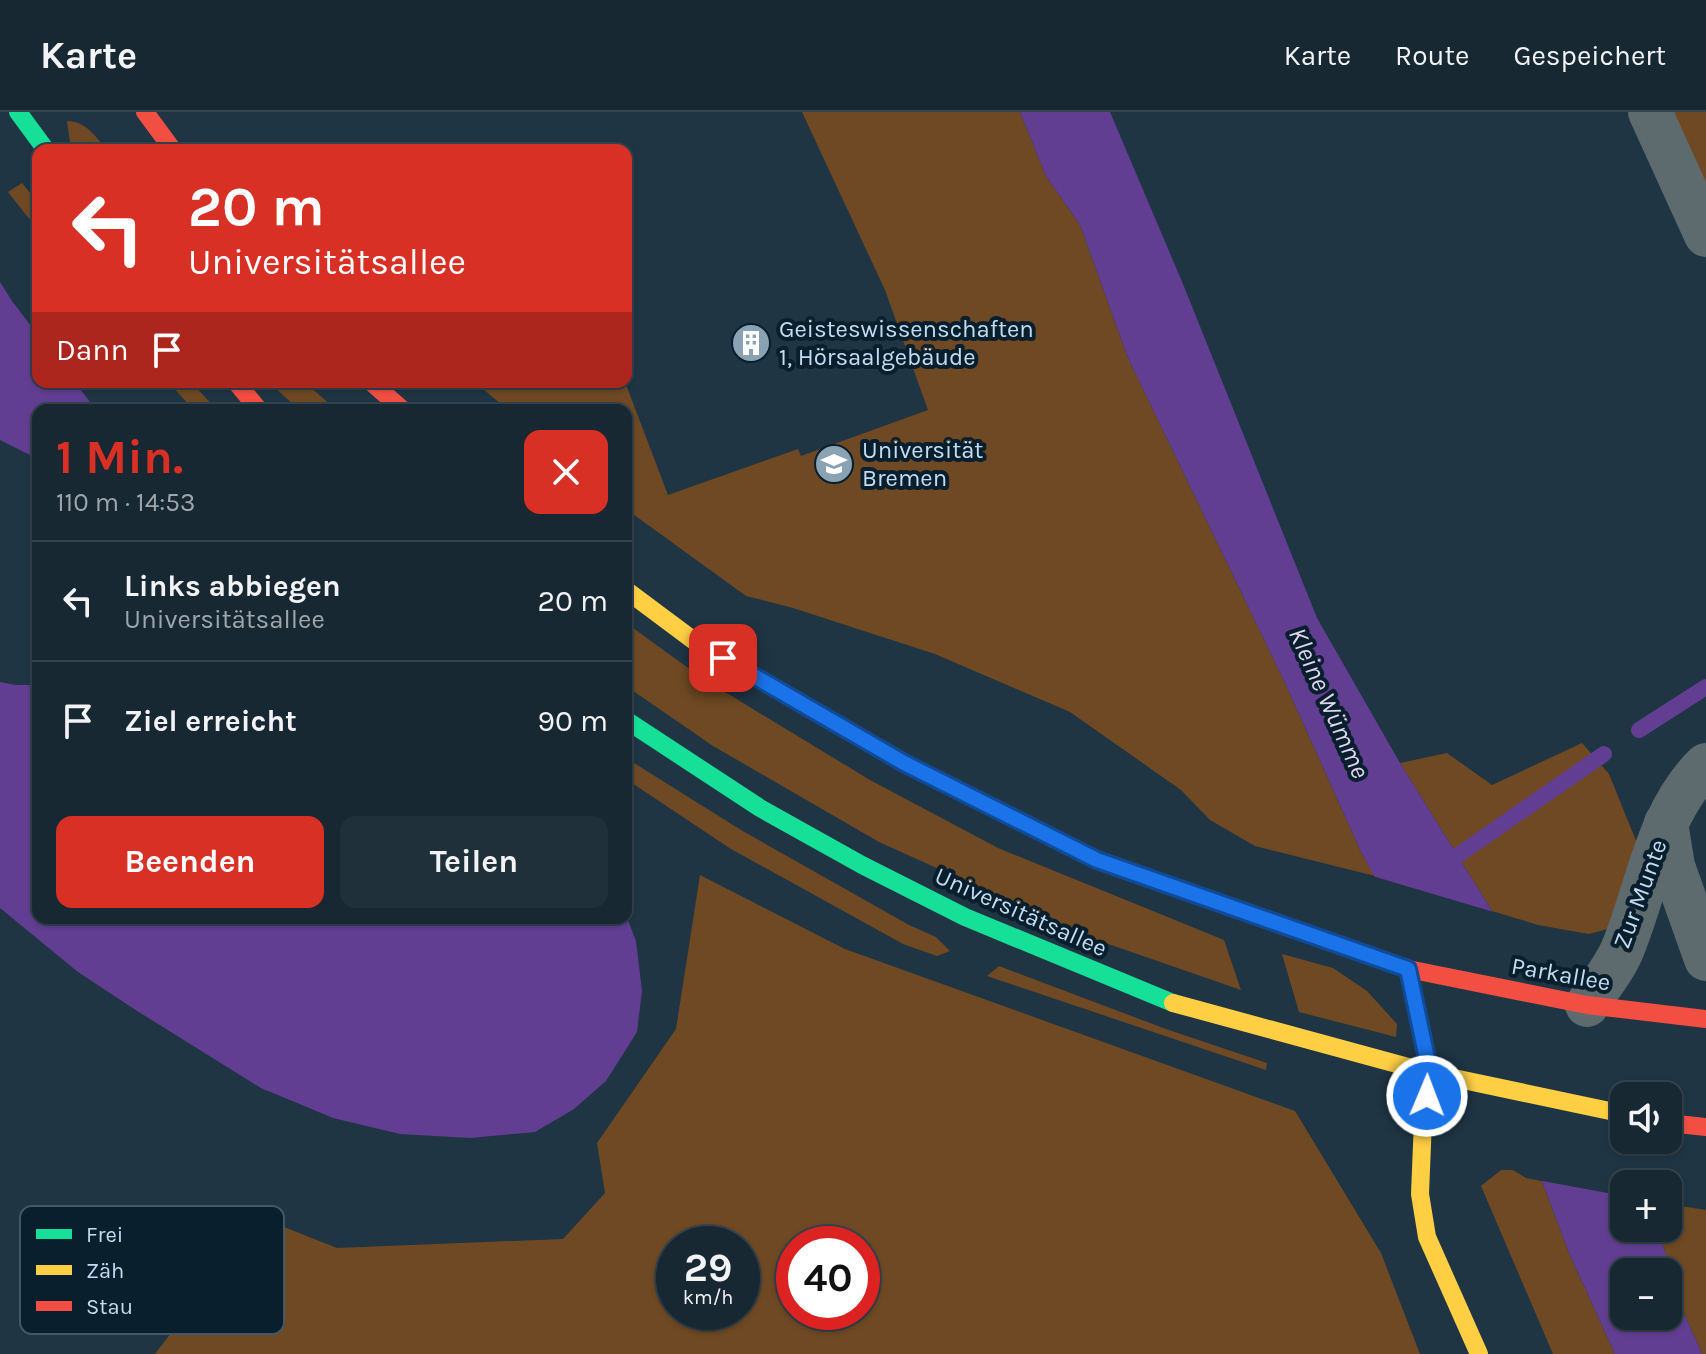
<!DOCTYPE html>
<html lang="de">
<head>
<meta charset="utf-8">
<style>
  body { margin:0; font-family:Karla,sans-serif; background:#20303b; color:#f1f3f6; height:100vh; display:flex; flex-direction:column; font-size:30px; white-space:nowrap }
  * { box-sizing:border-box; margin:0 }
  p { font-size:26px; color:#9ea6ac }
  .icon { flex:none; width:44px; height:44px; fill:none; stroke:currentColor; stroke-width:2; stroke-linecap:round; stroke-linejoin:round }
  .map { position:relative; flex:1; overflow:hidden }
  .drawer { position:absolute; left:32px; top:292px; width:600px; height:520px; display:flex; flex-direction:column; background:#172833; border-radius:16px; box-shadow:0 2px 6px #0004,0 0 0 2px #36444e }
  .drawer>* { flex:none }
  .banner { position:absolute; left:32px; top:32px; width:600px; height:244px; border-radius:16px; box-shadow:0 2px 6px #0004,0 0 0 2px #36444e; background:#d93025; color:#fff; overflow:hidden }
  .buttons { position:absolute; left:1610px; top:970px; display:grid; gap:16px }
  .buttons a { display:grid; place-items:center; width:72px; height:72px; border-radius:16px; background:#172833; box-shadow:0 2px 6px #0004,0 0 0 2px #36444e; font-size:40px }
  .speed { position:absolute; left:656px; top:1114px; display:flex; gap:16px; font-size:40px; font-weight:700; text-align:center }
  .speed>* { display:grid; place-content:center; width:104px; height:104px; border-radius:50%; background:#172833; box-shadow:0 2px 6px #0004,0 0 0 2px #36444e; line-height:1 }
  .speed small { font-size:20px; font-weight:400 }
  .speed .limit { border:12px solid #d22; background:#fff; color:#111 }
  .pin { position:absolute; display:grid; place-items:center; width:68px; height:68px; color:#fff; margin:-34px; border-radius:16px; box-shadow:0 4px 12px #0006 }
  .me { position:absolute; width:88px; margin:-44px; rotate:1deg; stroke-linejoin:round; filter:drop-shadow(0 0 6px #0008) }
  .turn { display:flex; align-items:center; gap:28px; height:168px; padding:0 24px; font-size:36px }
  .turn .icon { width:104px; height:104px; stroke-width:2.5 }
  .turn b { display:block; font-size:56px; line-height:68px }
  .then { display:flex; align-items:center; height:76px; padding:0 24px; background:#0003; gap:16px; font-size:30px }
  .round { display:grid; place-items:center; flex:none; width:84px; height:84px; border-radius:16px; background:#20303b }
  .head { display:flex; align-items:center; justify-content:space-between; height:136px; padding:0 24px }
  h1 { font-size:48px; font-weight:700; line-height:60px; color:#d93025 }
  .cta { display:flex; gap:16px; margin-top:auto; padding:16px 24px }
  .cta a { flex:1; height:92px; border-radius:16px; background:#d93025; color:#fff; font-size:32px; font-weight:700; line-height:92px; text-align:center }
  .cta a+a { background:#20303b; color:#f1f3f6 }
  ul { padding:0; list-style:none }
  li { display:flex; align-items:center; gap:24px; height:120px; padding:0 24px; border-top:2px solid #36444e }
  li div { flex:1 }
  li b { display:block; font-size:30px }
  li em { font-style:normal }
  header { display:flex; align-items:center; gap:48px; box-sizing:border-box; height:112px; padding:0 40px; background:#172833; border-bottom:2px solid #36444e }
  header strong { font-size:38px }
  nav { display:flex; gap:44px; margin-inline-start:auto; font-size:28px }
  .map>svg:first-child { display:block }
  .green { fill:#6e4923; fill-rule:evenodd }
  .water { fill:#613e92; fill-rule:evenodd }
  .pier { fill:#1f3544 }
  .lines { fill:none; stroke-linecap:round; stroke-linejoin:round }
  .stream { stroke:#613e92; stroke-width:16 }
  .street { stroke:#5d6b6e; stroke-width:44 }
  .fast { stroke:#16e098; stroke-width:18 }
  .slow { stroke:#ffcf43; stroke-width:18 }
  .jam { stroke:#f24e42; stroke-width:18 }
  .route-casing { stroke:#114b97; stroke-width:20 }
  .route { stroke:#1a73e8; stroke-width:14 }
  .labels { text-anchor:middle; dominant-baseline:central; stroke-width:8; stroke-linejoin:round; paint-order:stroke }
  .poi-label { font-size:24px; fill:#c2dcf1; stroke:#091f2e; text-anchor:start }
  .street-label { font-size:24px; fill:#c2dcf1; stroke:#091f2e }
  .water-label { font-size:26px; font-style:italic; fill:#ded5ee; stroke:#091f2e }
  .key { fill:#091f2e; stroke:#405868; stroke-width:2 }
  .key-label { font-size:22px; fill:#c2dcf1 }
</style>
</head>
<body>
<header>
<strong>Karte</strong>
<nav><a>Karte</a><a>Route</a><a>Gespeichert</a></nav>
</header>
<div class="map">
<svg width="1706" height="1242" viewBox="0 0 1706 1242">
  <rect width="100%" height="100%" fill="#1f3544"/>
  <!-- green -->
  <g class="green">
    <path d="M802,0H1020L1046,64L1080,113L1128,246L1286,573L1361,740L1375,764L1255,734L1210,708L1181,678L1070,600L935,542L793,496L746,484L626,397V298H508L482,276L480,270H625L668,383L798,337L801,344L928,298L885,178Z"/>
    <path d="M1667,0H1706V84Z"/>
    <path d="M67,9C86,9 95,24 107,38H76L70,31Z"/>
    <path d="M22,71L38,91V118L8,80Z"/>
    <path d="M168,270H191L217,298H194Z"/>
    <path d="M269,270H305L336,298H299Z"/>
    <path d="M626,511L702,566L870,668L998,736L1224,828L1241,878L1094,827L879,730L713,634L626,574Z"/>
    <path d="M1582,631L1609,662L1641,741L1619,814L1589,822L1538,813L1492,799L1400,651L1447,641L1492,673Z"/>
    <path d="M626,646L741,718L909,813L936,825L950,839L937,844L903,832L731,737L626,667Z"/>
    <path d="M700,763L845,837L1295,999L1381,1141L1420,1242H155L259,1105L337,1136L563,1127L605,1081L597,1031L676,917ZM674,1132H742V1200H674ZM794,1132H862V1200H794Z"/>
    <path d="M1282,842L1333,856L1367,879L1397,912L1396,925L1299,900Z"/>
    <path d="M999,854L1166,917L1267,951L1266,958L987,864Z"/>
    <path d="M1501,1058H1513L1526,1066L1542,1069L1569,1141L1615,1242H1553L1481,1074Z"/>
    <path d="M1668,1092L1706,1098V1242H1702L1681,1194L1658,1116H1668Z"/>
  </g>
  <!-- water -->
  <g class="water">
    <path d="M1020,0H1110L1183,172L1317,506L1400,651L1492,799L1624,1072V1116H1658L1681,1194L1702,1242H1615L1569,1141L1542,1069L1361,740L1286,573L1128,246L1080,113L1046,64ZM1624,1160H1668V1204H1624Z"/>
    <path d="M0,170L12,189L38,223V270H75L96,298H38V347L0,328Z"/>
    <path d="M0,570L16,573H38V806H626V803L636,829L642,879L637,920L606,969L574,997L535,1020L470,1026L400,1022L333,1006L261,976L134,897L78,860L0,796Z"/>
  </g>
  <!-- pier -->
  <path class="pier" d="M1369,763L1497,801L1639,1072H1624V1084L1537,1068Z"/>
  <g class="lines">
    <!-- stream -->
    <g class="stream">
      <path d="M1639,618L1706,575"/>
      <path d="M1441,755L1604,642"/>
    </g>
    <!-- street -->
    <g class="street">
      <path d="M1650,0L1706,123"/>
      <path d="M1666,711L1673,754L1706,847"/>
      <path d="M1587,893C1599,875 1615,856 1623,836C1648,775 1657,700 1706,653"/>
    </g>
    <!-- fast -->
    <g class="fast">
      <path d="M18,0L46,38"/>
      <path d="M626,608L760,696L862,753L965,805L1173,891"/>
    </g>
    <!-- slow -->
    <g class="slow">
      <path d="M626,478L697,531L904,651L1097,748L1111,753"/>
      <path d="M1408,857L1430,961L1423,1008L1420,1082L1427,1125L1479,1242"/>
      <path d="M1173,891L1430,961L1624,1002"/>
    </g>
    <!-- jam -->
    <g class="jam">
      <path d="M145,0L173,38"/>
      <path d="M236,270L259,298"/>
      <path d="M371,270L403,298"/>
      <path d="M1111,753L1408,857L1587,893L1706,907"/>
      <path d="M1668,1011L1706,1015"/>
    </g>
  </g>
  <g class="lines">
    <!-- route casing -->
    <g class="route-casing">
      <path id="route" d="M723,546L904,651L1097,748L1408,857L1430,961L1427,984"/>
    </g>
    <!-- route -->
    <use href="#route" class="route"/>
  </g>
  <!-- icons -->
  <defs>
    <g id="building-disc" transform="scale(2)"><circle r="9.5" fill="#89a2b4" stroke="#091f2e"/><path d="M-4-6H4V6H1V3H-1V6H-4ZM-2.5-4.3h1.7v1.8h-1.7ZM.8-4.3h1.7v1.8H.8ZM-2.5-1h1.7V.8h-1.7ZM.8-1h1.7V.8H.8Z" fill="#fff"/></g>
    <g id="university-disc" transform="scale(2)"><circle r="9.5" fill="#89a2b4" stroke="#091f2e"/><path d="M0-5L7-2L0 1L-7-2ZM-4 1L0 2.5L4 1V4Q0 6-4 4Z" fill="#fff"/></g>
  </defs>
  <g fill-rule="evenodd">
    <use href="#building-disc" x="751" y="231"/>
    <use href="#university-disc" x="834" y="352"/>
  </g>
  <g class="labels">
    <!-- poi labels -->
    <g class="poi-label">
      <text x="779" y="217">Geisteswissenschaften<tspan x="779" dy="28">1, Hörsaalgebäude</tspan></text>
      <text x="862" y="338">Universität<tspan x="862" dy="28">Bremen</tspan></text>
    </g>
    <!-- street labels -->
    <g class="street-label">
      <text transform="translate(1640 782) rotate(-70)">Zur Munte</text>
      <text transform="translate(1021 800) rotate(24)">Universitätsallee</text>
      <text transform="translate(1561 862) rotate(10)">Parkallee</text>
    </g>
    <!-- water labels -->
    <g class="water-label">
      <text transform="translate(1329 591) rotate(66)">Kleine Wümme</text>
    </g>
  </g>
  <!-- legend -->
  <rect x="20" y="1094" width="264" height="128" rx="12" class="key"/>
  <rect x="36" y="1117" width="36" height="10" fill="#16e098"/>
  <rect x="36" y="1153" width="36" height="10" fill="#ffcf43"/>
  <rect x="36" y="1189" width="36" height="10" fill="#f24e42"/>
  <g class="key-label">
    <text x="86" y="1130">Frei</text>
    <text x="86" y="1166">Zäh</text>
    <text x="86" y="1202">Stau</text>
  </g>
</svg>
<div class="buttons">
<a><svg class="icon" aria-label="sound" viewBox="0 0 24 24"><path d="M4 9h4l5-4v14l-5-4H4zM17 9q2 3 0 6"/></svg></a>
<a>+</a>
<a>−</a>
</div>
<div class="speed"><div>29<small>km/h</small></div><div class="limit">40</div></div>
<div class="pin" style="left:723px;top:546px;background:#d93025"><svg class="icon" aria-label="arrive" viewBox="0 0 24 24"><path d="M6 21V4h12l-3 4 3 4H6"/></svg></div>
<svg class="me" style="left:1427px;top:984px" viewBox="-20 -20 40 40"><circle r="17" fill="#1a73e8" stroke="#fff" stroke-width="3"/><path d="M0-11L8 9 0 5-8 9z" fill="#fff"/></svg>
<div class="banner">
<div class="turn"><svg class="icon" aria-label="left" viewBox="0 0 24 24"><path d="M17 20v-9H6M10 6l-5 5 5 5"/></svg><div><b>20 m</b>Universitätsallee</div></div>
<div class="then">Dann<svg class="icon" aria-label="arrive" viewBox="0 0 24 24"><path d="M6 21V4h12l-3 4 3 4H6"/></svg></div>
</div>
<section class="drawer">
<div class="head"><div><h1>1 Min.</h1><p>110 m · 14:53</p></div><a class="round" style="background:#d93025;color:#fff"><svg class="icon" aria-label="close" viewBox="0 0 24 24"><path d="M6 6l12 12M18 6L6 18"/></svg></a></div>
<ul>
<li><svg class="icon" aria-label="left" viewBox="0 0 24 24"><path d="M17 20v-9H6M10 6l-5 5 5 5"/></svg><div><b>Links abbiegen</b><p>Universitätsallee</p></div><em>20 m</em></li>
<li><svg class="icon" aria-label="arrive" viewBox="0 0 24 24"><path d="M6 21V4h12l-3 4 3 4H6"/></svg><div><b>Ziel erreicht</b></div><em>90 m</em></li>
</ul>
<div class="cta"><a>Beenden</a><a>Teilen</a></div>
</section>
</div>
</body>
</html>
